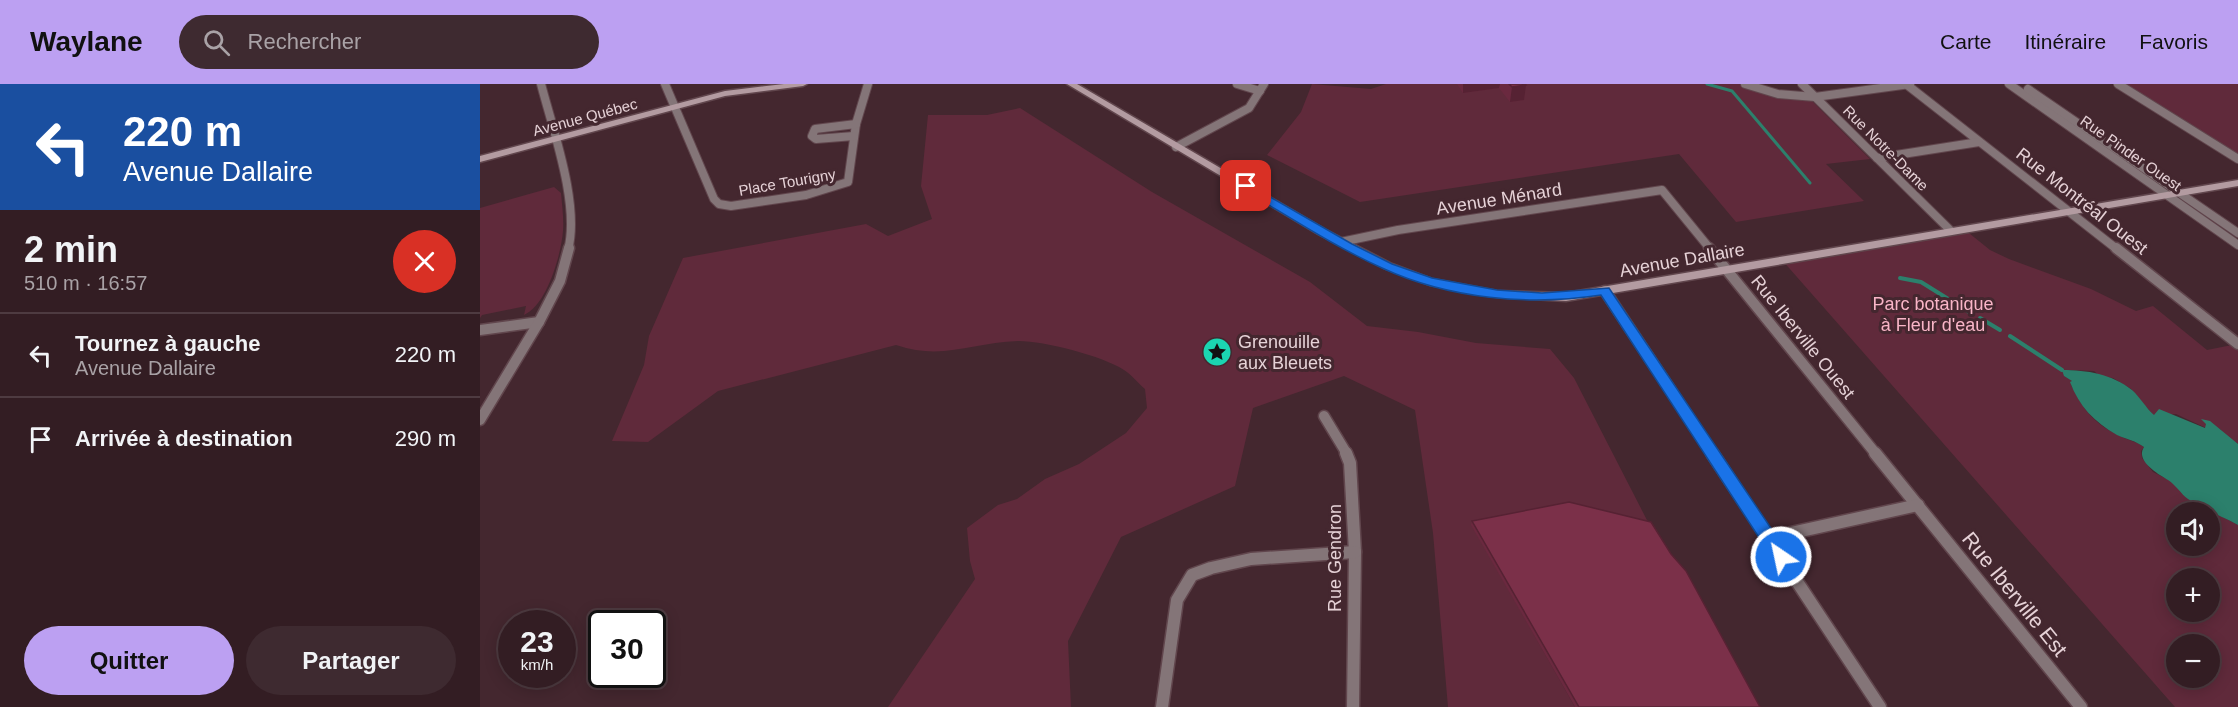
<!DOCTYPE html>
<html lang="fr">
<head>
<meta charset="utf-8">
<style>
  body { margin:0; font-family:Helvetica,sans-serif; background:#3e2a30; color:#f1f3f6; height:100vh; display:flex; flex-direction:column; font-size:22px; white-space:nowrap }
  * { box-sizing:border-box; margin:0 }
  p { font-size:20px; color:#a9a2a6 }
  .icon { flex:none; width:33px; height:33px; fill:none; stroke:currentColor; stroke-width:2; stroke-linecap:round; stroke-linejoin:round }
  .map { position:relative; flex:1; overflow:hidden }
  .side { display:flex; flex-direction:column; background:#331d23; width:480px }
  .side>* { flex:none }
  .top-card { background:#1a4fa0; color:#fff; overflow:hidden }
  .buttons { position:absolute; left:1686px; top:418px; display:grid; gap:12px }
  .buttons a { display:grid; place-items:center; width:54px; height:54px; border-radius:50%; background:#331d23; box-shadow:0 3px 15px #0003,0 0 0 2px #4e3b41; font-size:30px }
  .speed { position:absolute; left:18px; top:526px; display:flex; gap:12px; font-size:30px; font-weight:700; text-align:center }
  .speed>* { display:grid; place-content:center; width:78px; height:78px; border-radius:50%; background:#331d23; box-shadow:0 3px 15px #0003,0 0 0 2px #4e3b41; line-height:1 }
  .speed small { font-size:15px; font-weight:400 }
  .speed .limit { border:3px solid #111; border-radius:9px; background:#fff; color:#111 }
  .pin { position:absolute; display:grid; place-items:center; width:51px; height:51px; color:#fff; margin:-26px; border-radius:12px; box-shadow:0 3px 9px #0006 }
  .me { position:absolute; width:66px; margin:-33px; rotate:326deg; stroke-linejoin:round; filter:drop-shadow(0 0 4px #0008) }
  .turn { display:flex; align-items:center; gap:21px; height:126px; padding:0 24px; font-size:27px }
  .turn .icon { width:78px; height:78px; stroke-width:2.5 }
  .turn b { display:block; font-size:42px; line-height:51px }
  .round { display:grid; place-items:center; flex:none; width:63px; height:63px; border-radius:32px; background:#3e2a30 }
  .head { display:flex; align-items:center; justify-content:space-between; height:102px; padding:0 24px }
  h1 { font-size:36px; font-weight:800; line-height:45px }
  .primary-button { display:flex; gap:12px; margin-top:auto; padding:12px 24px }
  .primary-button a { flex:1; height:69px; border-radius:36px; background:#bca0f2; color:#111; font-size:24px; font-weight:800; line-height:69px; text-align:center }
  .primary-button a+a { background:#3e2a30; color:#f1f3f6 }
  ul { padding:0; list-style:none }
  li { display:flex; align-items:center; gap:18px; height:84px; padding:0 24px; border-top:2px solid #4e3b41 }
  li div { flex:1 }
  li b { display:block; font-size:22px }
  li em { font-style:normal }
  header { display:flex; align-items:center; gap:36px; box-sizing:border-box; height:84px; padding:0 30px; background:#bca0f2; color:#111 }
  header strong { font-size:28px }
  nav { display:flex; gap:33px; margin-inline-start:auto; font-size:21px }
  .search { width:420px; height:54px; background:#3e2a30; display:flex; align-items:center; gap:15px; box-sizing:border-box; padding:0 21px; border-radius:33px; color:#a9a2a6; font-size:22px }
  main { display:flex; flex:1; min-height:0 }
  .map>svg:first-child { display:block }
  .green { fill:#602a3b; fill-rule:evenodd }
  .water { fill:#2c806c }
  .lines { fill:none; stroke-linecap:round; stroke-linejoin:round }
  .stream-far1 { stroke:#2c806c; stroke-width:3 }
  .stream { stroke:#2c806c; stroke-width:4 }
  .street-far2-casing { stroke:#61464d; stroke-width:10 }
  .street-far1-casing { stroke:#61464d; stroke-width:13 }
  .street-casing { stroke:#61464d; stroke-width:15 }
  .secondary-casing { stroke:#61464d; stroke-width:3 }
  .street-far2 { stroke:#847578; stroke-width:8 }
  .street-far1 { stroke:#847578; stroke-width:10 }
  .street { stroke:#847578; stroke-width:12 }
  .secondary { fill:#b39ba1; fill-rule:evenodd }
  .wall { fill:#6a293f }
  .shaded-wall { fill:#562233 }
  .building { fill:#7b3049; stroke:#562233; stroke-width:1.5 }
  .route { fill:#1a73e8; stroke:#114b97; stroke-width:1.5 }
  .labels { text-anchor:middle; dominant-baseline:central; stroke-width:6; stroke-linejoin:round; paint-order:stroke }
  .far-street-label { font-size:15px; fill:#e6d2d7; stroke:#44272f }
  .street-label { font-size:18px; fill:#e6d2d7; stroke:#44272f }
  .park-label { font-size:18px; fill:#f9b5c7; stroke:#44272f }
  .poi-label { font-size:18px; fill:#e6d2d7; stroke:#44272f; text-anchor:start }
  .near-street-label { font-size:21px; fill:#e6d2d7; stroke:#44272f }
</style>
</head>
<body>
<header>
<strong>Waylane</strong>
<div class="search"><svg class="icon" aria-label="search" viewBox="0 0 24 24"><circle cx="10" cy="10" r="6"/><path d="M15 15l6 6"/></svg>Rechercher</div>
<nav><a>Carte</a><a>Itinéraire</a><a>Favoris</a></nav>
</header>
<main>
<section class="side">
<div class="top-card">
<div class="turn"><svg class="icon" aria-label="left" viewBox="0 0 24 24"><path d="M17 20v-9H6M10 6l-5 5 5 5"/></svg><div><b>220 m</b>Avenue Dallaire</div></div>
</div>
<div class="head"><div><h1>2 min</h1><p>510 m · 16:57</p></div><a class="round" style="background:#d93025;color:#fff"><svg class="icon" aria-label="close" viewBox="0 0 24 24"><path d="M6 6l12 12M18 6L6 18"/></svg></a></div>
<ul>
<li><svg class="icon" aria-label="left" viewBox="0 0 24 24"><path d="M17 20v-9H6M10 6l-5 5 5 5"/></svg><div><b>Tournez à gauche</b><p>Avenue Dallaire</p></div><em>220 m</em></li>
<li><svg class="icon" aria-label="arrive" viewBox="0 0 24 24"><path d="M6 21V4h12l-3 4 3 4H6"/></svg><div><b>Arrivée à destination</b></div><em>290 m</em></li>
</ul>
<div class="primary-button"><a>Quitter</a><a>Partager</a></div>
</section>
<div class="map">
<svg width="1758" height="623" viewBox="0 0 1758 623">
  <rect width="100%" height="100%" fill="#44272f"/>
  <!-- green -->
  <g class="green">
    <path d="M832,0L891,5L906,0H1265L1327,12L1390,75L1346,80L1384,117L1256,138L1199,70L880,118L787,71L821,28Z"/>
    <path d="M1642,0H1758V72Z"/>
    <path d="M540,24L672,108L830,198L887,242L938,248L996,259L1070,265L1094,294L1170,442L992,441L1095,623H968L953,449L935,326L864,292L773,324L755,402L641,453L588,557L591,623H408L495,495L490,477L487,444L518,421L537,415L565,395L599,380L646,349L667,324L665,305C658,299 652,291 644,286C623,272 564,257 539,257C493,258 463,277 416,261L238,307L168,358L132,357L164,281L169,252L203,174L386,140L408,152L452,135L441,102L448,31H507Z"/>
    <path d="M74,103L81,109C82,121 84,135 83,147C81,171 67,221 44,231L46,222L2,231L0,234V124Z"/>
    <path d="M1484,145L1510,166L1529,175L1611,205L1656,227L1673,222L1727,266L1752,261L1758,266V360L1747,353L1740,345L1726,340V344L1696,330L1674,332L1651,305L1633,294L1621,293L1614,287L1590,286L1584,292L1593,297L1591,301C1604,326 1612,338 1638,351C1647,356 1656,357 1664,363L1661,367L1662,374L1673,388L1691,397L1709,415L1758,441V623H1695L1302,176ZM1696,429H1730V462H1696ZM1696,495H1730V528H1696ZM1696,561H1730V594H1696Z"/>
  </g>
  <!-- water -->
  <path class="water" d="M1582,286C1607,286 1632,290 1652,306C1660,313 1666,324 1674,331L1679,325L1725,344L1726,340L1721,335L1730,337L1758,360V441C1742,432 1724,426 1708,415C1701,410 1696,401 1688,396C1678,390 1655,377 1664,363C1656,357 1646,355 1637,351C1614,338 1599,322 1590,298L1592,297L1584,292Z"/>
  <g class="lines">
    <!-- stream-far1 -->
    <path class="stream-far1" d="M1227,0L1252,7L1330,99"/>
    <!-- stream -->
    <g class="stream">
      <path d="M1420,194L1441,198L1489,228"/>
      <path d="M1500,234L1520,246"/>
      <path d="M1530,252L1582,286"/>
    </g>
    <!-- street-far2 casing -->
    <g class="street-far2-casing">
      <g id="street-far2">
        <path d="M61,0C73,46 100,121 88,166"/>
        <path d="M185,0L234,115L239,120L251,122L326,111L368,98L376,40L388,0"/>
        <path d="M757,0L780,7"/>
        <path d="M1265,0L1298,10L1335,13L1430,0"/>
        <path d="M1322,0L1471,147"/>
        <path d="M1426,0L1638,166"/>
        <path d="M1529,0L1758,161"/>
        <path d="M1638,0L1758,75"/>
        <path d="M1548,5L1758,149"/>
        <path d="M374,52L336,55L332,52L335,45L376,40"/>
        <path d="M696,63L769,24L784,0"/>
        <path d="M1397,74L1499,58"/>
        <path d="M861,158L918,146L1182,106L1231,166"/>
      </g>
    </g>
    <!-- street-far1 casing -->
    <g class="street-far1-casing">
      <g id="street-far1">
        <path d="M1229,164L1396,370"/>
        <path d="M1636,164L1758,260"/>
        <path d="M1125,207L1233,370"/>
        <path d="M0,246L59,238"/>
        <path d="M844,332L867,370"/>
        <path d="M0,336L59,238L80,197L89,164"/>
      </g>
    </g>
    <!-- street casing -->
    <g class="street-casing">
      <g id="street">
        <path d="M866,369L870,379L875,468L873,623"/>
        <path d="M1232,369L1400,623"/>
        <path d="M1395,369L1601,623"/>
        <path d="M1289,454L1438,421"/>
        <path d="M682,623L697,516L712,491L731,484L771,475L875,468"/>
      </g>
    </g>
    <!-- secondary casing -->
    <g class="secondary-casing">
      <g id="secondary">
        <path d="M304,0H327L323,2L245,12L0,78V72L245,7Z"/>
        <path d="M587,0H597L846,146L912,180L952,195L1017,207L1086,209L1758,96V102L1127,210L1086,217L1017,213L950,201L904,184L838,150Z"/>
      </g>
    </g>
    <!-- street-far2 -->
    <use href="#street-far2" class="street-far2"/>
    <!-- street-far1 -->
    <use href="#street-far1" class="street-far1"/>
    <!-- street -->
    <use href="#street" class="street"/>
    <!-- secondary -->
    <use href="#secondary" class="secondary"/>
  </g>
  <!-- wall -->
  <g class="wall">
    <path d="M977,0H1045L1044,16L1030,18L1019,4L983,9Z"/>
    <path d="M992,437L1280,623H1095L991,441Z"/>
  </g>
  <!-- shaded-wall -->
  <g class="shaded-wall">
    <path d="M983,0H1020L1019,4L983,9Z"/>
    <path d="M1046,1L1044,16L1030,18L1032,3Z"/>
  </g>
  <!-- building -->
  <g class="building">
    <path d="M1029,0H1045L1046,1L1032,3Z"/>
    <path d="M1089,418L1171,438L1191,470L1206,487L1280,623H1099L992,437Z"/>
  </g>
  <!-- route -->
  <path class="route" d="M766,99L872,160L912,180L952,194L1017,206L1062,209L1129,204L1307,468L1309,473L1307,478L1301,480L1295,478L1121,211C1049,222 969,215 902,184C853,162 808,132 762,105L761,102Z"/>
  <!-- icons -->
  <defs>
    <g id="sight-disc" transform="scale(1.5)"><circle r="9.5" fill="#1bd5b1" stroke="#44272f"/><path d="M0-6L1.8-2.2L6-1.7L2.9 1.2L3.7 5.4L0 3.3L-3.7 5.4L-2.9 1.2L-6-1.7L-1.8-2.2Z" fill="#111"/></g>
  </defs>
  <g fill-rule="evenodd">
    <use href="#sight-disc" x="737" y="268"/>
  </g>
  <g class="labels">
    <!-- far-street labels -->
    <g class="far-street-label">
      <text transform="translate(105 33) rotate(-15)">Avenue Québec</text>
      <text transform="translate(1406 64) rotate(45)">Rue Notre-Dame</text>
      <text transform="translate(1651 69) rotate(35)">Rue Pinder Ouest</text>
      <text transform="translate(307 98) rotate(-10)">Place Tourigny</text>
    </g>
    <!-- street labels -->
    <g class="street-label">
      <text transform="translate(1019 115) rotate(-9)">Avenue Ménard</text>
      <text transform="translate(1602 117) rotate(38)">Rue Montréal Ouest</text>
      <text transform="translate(1202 176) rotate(-10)">Avenue Dallaire</text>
      <text transform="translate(1323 253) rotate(51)">Rue Iberville Ouest</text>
      <text transform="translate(855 474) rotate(-90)">Rue Gendron</text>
    </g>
    <!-- park labels -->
    <g class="park-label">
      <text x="1453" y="220">Parc botanique<tspan x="1453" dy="21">à Fleur d'eau</tspan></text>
    </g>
    <!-- poi labels -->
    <g class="poi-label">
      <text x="758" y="258">Grenouille<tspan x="758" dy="21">aux Bleuets</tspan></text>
    </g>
    <!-- near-street labels -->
    <g class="near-street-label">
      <text transform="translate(1535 510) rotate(51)">Rue Iberville Est</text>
    </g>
  </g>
</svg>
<div class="buttons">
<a><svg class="icon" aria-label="sound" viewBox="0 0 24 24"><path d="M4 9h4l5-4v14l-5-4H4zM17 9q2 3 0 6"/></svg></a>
<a>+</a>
<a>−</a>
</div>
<div class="speed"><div>23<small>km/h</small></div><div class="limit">30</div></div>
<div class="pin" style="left:766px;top:102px;background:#d93025"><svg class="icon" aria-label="arrive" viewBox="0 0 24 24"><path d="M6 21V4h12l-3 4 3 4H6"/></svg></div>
<svg class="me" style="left:1301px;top:473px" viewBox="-20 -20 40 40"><circle r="17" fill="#1a73e8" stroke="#fff" stroke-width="3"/><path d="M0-11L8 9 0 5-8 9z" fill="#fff"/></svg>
</div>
</main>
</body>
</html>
